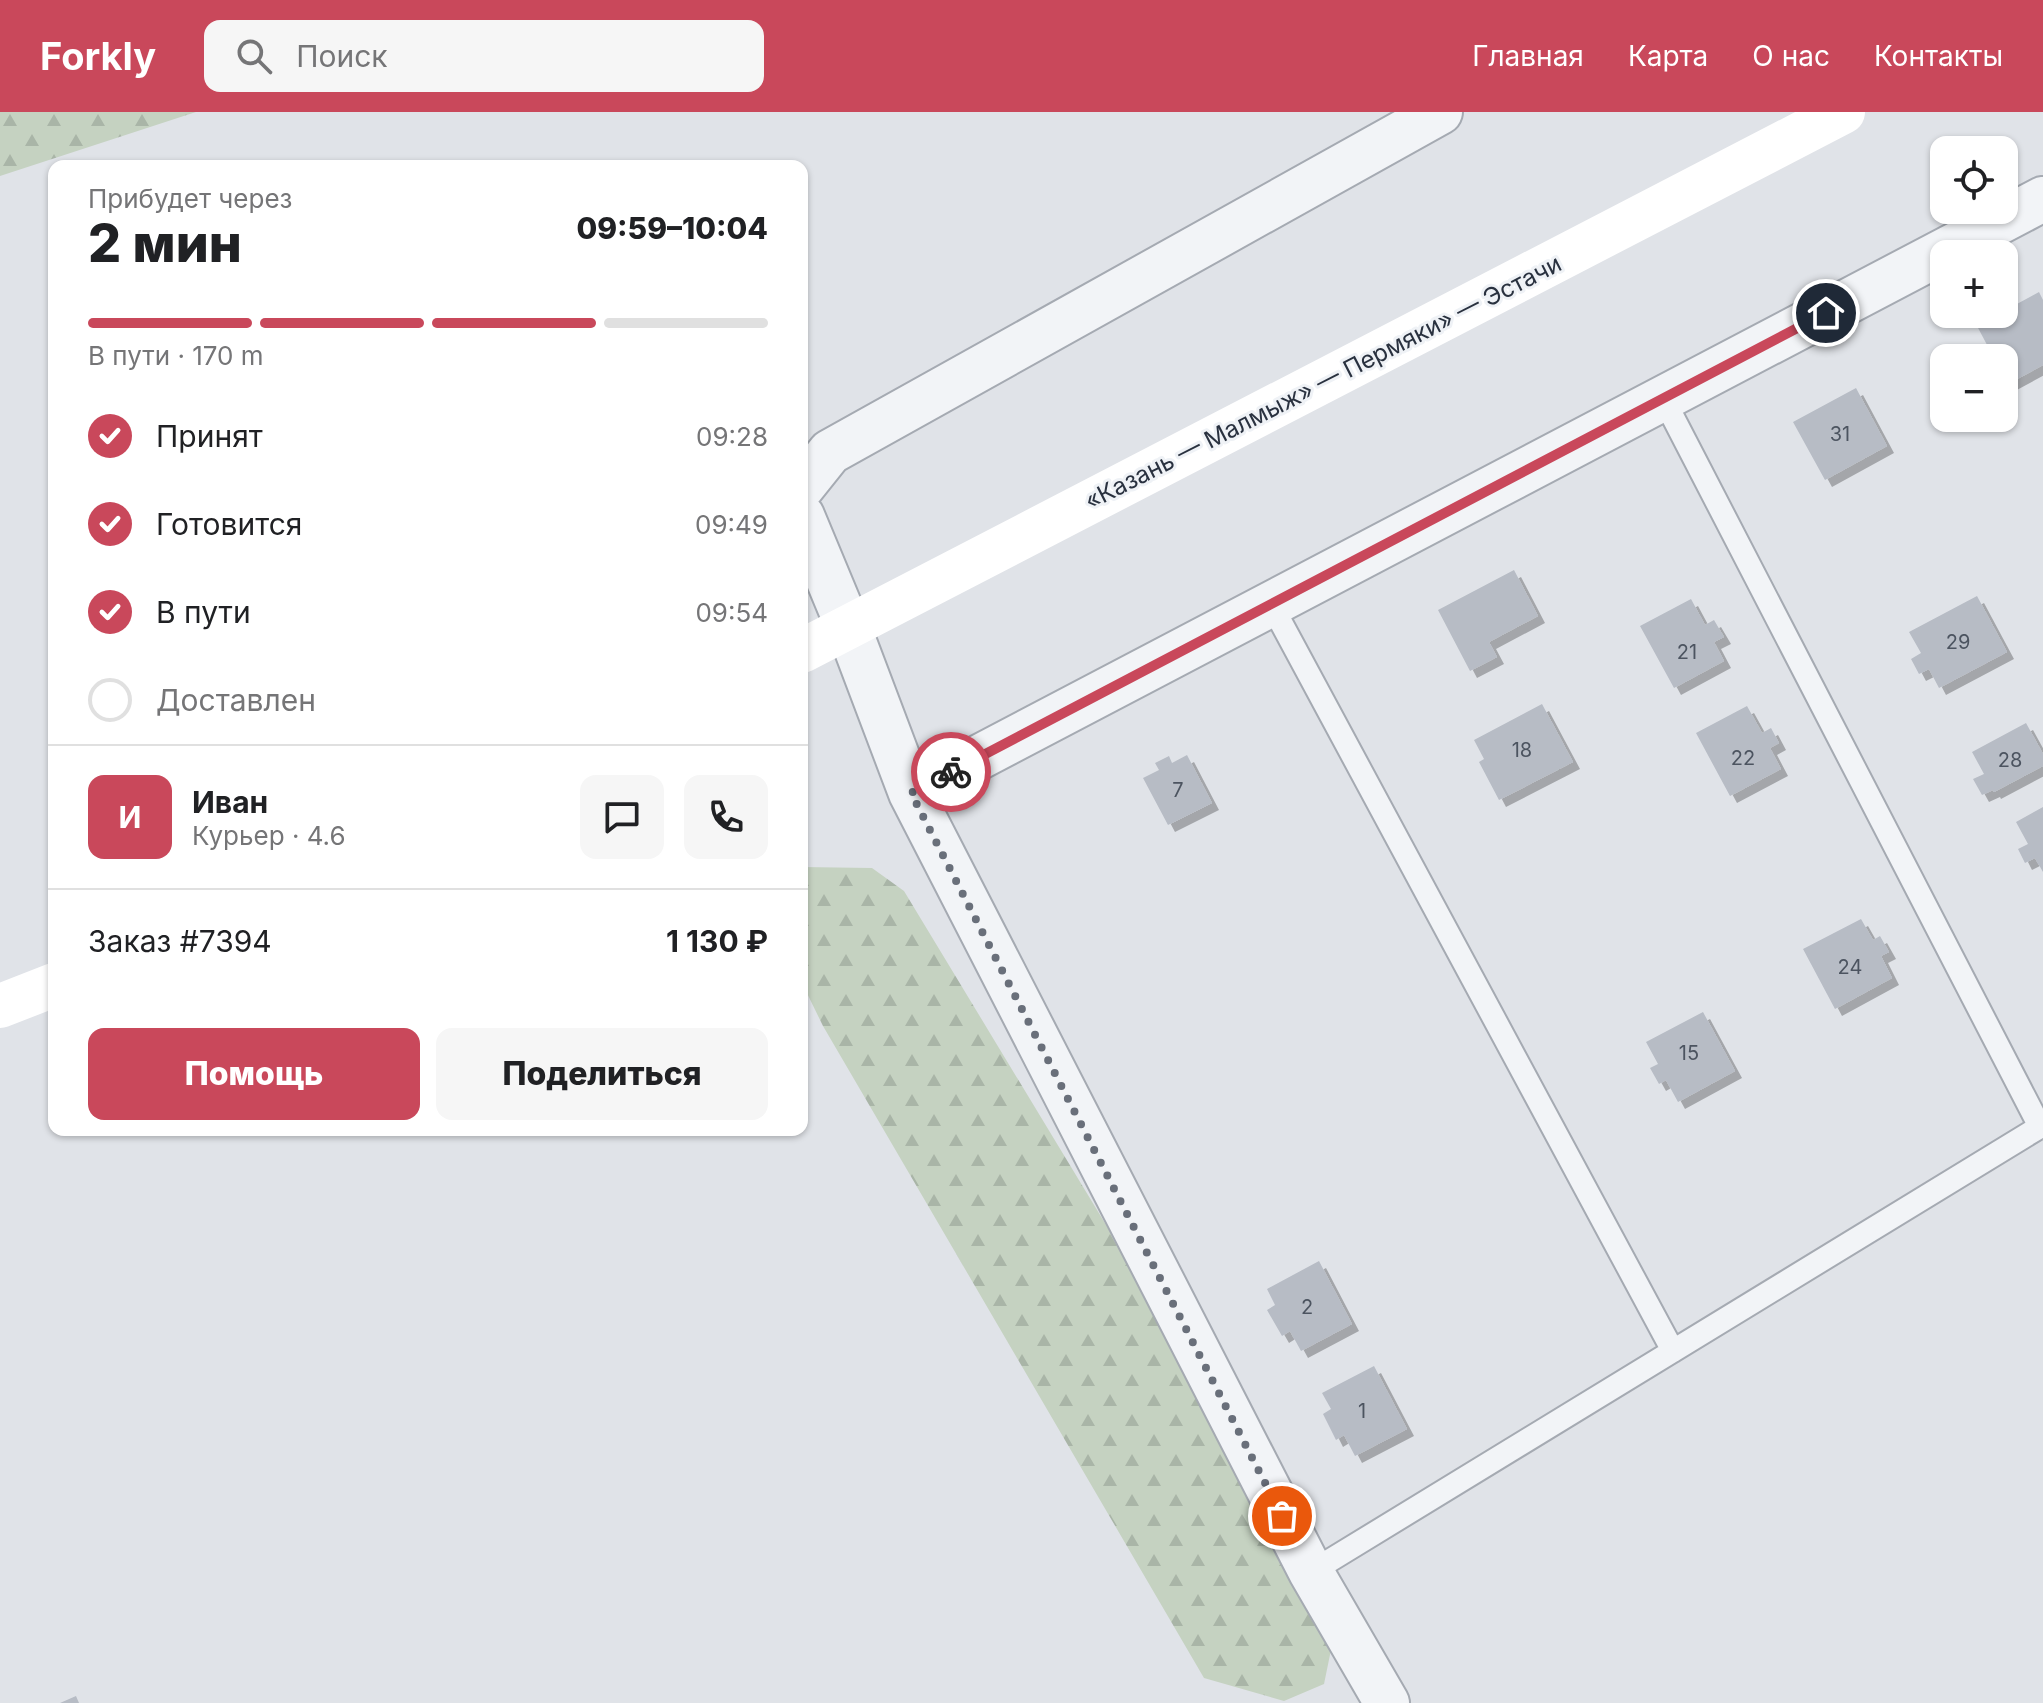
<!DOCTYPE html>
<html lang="ru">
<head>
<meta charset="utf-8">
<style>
  :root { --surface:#fff; --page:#f6f6f6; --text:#202124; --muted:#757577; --line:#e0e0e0; --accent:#c9485b }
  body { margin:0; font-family:Inter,sans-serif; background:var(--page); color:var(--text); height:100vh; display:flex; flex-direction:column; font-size:30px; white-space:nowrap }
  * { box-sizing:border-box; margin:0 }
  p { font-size:26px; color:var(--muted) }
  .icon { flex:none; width:44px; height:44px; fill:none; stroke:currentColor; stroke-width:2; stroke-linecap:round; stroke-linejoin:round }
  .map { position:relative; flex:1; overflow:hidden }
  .side { position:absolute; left:48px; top:48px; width:760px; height:976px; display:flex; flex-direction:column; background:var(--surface); border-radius:16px; box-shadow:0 2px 6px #0004 }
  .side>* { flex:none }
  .tools { position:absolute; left:1930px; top:24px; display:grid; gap:16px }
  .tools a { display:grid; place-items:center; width:88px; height:88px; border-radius:16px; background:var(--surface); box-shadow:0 2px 6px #0004; font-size:40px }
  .pin { position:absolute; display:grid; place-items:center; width:68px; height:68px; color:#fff; margin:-34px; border:4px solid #fff; border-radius:50%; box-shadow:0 2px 8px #0007 }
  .courier { position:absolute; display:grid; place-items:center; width:80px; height:80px; margin:-40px; border:6px solid #c9485b; border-radius:50%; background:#fff; color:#222; box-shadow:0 2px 10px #0007 }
  .head em { font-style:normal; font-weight:800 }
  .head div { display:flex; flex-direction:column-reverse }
  .head { display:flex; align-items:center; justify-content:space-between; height:136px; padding:0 40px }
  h1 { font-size:52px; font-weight:800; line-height:60px }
  .bar { display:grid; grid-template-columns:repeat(4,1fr); gap:12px 8px; align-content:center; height:96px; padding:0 40px }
  .bar i { height:10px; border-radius:6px; background:var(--line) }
  .bar .active { background:var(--accent) }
  .bar p { grid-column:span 4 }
  .line { display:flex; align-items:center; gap:20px; padding:0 40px; border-top:2px solid var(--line) }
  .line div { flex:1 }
  .round { display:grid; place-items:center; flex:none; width:84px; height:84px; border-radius:16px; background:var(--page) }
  ol { padding:0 40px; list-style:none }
  li { display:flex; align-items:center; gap:24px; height:88px }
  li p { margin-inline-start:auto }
  li .icon { padding:8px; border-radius:50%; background:var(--accent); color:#fff; stroke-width:4 }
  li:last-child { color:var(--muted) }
  li i { width:44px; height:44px; border:4px solid var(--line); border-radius:50% }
  .primary-button { display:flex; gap:16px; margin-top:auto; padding:16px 40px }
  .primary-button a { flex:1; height:92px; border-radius:16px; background:var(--accent); color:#fff; font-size:32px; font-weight:800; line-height:92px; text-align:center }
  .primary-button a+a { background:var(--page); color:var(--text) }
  header { display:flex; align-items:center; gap:48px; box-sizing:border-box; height:112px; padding:0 40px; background:var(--accent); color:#fff }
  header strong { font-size:38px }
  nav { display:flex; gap:44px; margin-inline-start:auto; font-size:28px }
  .search { width:560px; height:72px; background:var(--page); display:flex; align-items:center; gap:20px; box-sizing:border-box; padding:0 28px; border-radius:16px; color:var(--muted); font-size:30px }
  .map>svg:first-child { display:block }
  .forest { fill:url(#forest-firs) }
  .building { fill:#b7bcc5; filter:url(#shadow) }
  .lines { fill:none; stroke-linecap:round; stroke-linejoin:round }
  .lane-casing { stroke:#a5aab2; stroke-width:26 }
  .street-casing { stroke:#a5aab2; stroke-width:48 }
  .lane { stroke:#f2f4f7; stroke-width:22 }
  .street { stroke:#f2f4f7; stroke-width:44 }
  .secondary { stroke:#fff; stroke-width:44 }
  .done { stroke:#696f7a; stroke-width:8; stroke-dasharray:0 14.4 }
  .route { stroke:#c9485b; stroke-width:10 }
  .labels { text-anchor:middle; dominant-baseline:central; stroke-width:6; stroke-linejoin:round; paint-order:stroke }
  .number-label { font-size:20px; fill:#4c5460 }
  .street-label { font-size:24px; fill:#29313f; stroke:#eff2f6 }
</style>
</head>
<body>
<header>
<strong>Forkly</strong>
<div class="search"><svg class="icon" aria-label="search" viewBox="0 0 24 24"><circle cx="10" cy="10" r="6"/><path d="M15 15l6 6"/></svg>Поиск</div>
<nav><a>Главная</a><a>Карта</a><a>О нас</a><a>Контакты</a></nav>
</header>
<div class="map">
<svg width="2043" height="1591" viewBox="0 0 2043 1591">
  <defs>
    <pattern id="forest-firs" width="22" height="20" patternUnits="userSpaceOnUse" patternTransform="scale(2)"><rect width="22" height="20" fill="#c5d2c1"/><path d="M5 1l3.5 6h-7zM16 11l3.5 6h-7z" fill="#a9b5a7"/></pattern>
    <filter id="shadow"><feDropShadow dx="7" dy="7" stdDeviation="0" flood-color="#0004"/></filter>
  </defs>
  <rect width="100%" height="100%" fill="#e0e3e8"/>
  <path class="forest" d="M0,0H196L0,64Z
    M802,755L872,756L904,779L1307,1445L1332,1533L1324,1572L1284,1589L1204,1566L823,914L802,871Z"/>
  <path class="building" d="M2039,180L2043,188V253L2008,272L2004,265V246H1994L1977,214L1998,202H2004V199Z
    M1856,276L1887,334L1825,368L1793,310Z
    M1514,458L1538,504L1489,530L1497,545L1470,559L1438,498Z
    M1977,484L2007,540L1939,576L1929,557L1919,562L1911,547L1921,541L1909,520Z
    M1691,487L1705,513L1714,508L1724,525L1714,530L1724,549L1674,576L1640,514Z
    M1542,592L1573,650L1499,688L1479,650L1484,647L1474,628Z
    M1747,594L1762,621L1771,616L1779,631L1770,636L1781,657L1730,684L1696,621Z
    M2026,611L2043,642V654L1994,680L1993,678L1982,683L1973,667L1984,662L1972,640Z
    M1187,643L1212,691L1168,713L1143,666L1159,658L1155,651L1169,644L1172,651Z
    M2043,695V760L2035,746L2025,751L2018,737L2028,732L2016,710Z
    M1861,807L1873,828L1880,824L1889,840L1881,844L1892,866L1835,897L1803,837Z
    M1703,900L1735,959L1678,990L1666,968L1659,972L1650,956L1658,952L1646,930Z
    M1319,1149L1352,1212L1301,1239L1290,1219L1282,1224L1267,1198L1275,1193L1267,1177Z
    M1374,1254L1407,1317L1355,1344L1344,1323L1336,1328L1323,1302L1331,1297L1322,1281Z
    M76,1584L79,1591H60Z"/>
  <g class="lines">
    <defs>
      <path id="lane" d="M1663,286L2040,1015
        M1271,492L1673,1239
        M1311,1460L2043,1013"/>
      <path id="street" d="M802,375L830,340L1440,0
        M802,404L849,517L911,681L1311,1460L1387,1591
        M911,681L2043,87"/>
    </defs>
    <use href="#lane" class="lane-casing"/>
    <use href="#street" class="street-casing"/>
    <use href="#lane" class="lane"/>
    <use href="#street" class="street"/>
    <path class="secondary" d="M802,539L1843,0
      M0,894L54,873"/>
  </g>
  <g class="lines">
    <path class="done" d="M951,660L911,681L1282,1404"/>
    <path class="route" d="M951,660L1826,201"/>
  </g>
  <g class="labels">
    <g class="number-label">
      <text x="1840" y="322">31</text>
      <text x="1958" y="530">29</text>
      <text x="1687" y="540">21</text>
      <text x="1522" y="638">18</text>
      <text x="1743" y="646">22</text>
      <text x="2010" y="648">28</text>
      <text x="1178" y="678">7</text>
      <text x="1850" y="855">24</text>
      <text x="1689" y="941">15</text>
      <text x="1307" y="1195">2</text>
      <text x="1362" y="1299">1</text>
    </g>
    <g class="street-label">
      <text transform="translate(1323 270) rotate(-27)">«Казань — Малмыж» — Пермяки» — Эстачи</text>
    </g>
  </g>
</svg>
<div class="tools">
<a><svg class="icon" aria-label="locate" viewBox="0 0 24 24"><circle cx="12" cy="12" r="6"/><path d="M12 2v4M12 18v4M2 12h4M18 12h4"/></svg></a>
<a>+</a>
<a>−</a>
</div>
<div class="pin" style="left:1282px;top:1404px;background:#ea580c"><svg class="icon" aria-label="bag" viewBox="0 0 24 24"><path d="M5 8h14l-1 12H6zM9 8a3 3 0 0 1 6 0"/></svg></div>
<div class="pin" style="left:1826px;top:201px;background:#1f2937"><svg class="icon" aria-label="home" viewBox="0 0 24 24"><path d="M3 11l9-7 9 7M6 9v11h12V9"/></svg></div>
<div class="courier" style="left:951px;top:660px"><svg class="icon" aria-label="bike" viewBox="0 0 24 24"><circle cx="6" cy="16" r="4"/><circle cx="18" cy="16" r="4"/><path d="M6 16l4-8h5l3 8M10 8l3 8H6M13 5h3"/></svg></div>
<section class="side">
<div class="head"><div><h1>2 мин</h1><p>Прибудет через</p></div><em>09:59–10:04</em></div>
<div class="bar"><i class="active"></i><i class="active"></i><i class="active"></i><i></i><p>В пути · 170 m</p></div>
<ol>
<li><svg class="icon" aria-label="check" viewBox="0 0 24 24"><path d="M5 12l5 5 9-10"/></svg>Принят<p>09:28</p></li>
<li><svg class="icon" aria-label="check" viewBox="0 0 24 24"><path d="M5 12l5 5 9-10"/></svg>Готовится<p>09:49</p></li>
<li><svg class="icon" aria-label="check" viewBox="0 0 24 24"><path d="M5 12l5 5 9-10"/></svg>В пути<p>09:54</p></li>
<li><i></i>Доставлен</li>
</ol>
<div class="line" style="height:144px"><b class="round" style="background:var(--accent);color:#fff">И</b><div><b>Иван</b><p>Курьер · 4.6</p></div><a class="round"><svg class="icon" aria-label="chat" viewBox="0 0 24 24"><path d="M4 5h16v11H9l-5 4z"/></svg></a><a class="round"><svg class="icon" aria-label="phone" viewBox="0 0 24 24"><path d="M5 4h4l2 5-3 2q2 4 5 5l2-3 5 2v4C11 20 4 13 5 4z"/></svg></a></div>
<div class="line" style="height:104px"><div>Заказ #7394</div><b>1 130 ₽</b></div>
<div class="primary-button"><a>Помощь</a><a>Поделиться</a></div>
</section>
</div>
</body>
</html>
